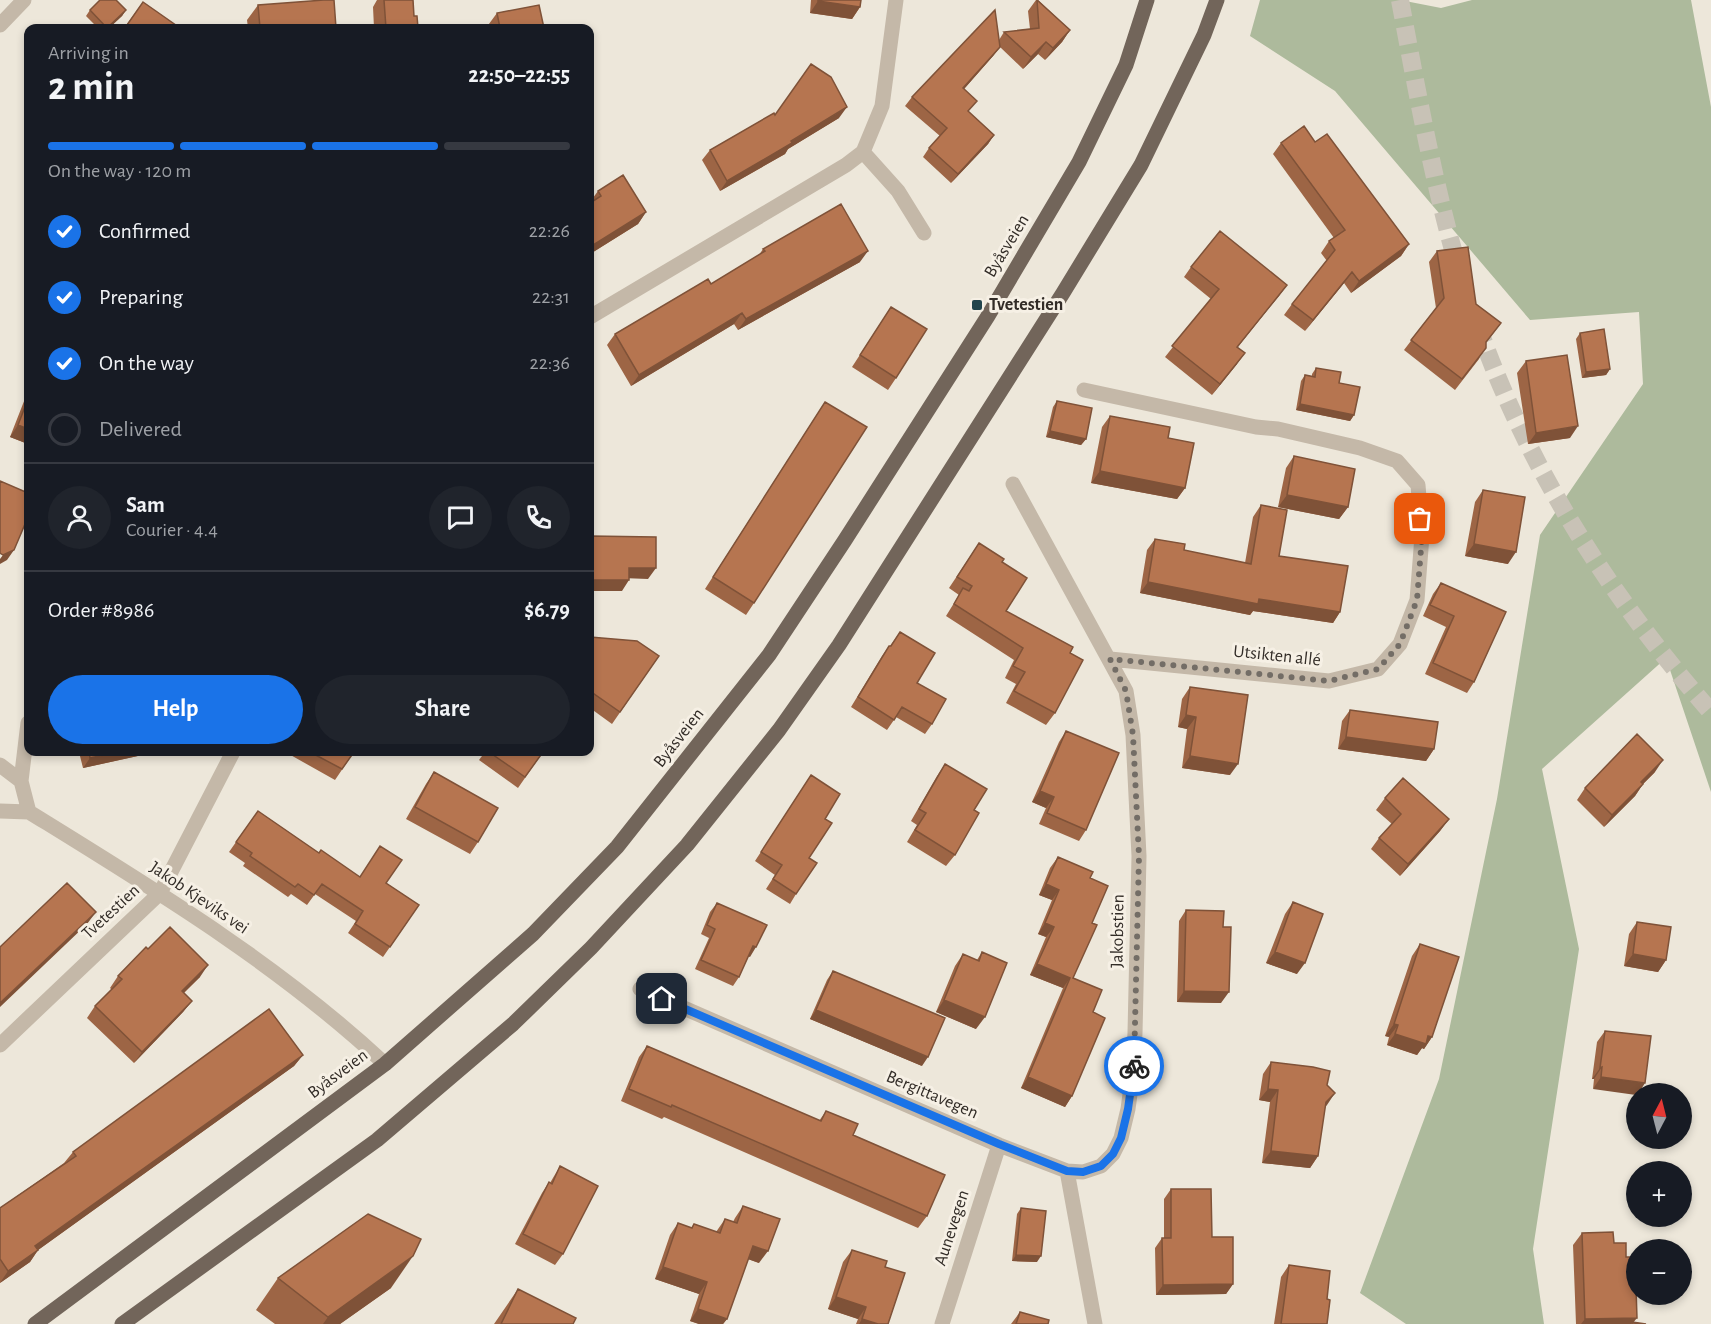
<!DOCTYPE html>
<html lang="en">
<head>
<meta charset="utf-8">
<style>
  :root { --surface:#171b24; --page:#20242c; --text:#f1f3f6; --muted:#9ea1a6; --line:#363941; --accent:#1a73e8 }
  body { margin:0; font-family:"Alegreya Sans",sans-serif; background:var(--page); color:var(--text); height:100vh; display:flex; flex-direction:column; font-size:22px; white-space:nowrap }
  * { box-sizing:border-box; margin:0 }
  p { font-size:20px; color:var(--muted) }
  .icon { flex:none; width:33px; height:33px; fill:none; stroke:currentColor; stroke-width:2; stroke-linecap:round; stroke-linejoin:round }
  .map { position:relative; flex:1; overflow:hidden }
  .drawer { position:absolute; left:24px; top:24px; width:570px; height:732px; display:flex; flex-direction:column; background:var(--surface); border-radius:12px; box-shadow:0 3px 9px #0003 }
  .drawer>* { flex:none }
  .needle { width:39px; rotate:7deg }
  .buttons { position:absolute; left:1626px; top:1083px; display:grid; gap:12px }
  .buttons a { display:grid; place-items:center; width:66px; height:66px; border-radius:50%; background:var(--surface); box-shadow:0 3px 9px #0003; font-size:30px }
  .pin { position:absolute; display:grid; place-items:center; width:51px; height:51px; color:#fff; margin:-26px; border-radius:12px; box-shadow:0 3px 9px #0006 }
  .courier { position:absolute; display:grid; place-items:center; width:60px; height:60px; margin:-30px; border:4px solid #1a73e8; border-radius:50%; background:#fff; color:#222; box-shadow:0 2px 8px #0007 }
  .head em { font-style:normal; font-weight:600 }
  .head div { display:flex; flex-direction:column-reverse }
  .head { display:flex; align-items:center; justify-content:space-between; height:102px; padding:0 24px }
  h1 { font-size:39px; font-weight:600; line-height:45px }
  .bar { display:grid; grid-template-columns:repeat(4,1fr); gap:9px 6px; align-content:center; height:72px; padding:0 24px }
  .bar i { height:8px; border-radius:4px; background:var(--line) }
  .bar .current { background:var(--accent) }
  .bar p { grid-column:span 4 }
  .line { display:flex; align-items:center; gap:15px; padding:0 24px; border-top:2px solid var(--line) }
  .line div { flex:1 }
  .round { display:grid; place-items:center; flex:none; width:63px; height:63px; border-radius:32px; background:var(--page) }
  ol { padding:0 24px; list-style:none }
  li { display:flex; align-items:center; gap:18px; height:66px }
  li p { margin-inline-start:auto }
  li .icon { padding:6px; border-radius:50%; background:var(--accent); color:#fff; stroke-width:4 }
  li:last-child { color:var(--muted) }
  li i { width:33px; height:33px; border:3px solid var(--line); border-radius:50% }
  .button { display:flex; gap:12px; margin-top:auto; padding:12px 24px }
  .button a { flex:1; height:69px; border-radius:36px; background:var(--accent); color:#fff; font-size:24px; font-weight:600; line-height:69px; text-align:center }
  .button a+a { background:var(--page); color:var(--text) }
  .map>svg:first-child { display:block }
  .green { fill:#adba9c }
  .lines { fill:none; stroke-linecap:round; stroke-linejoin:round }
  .highway-tunnel { stroke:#c8c2b6; stroke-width:18; stroke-dasharray:18 9; stroke-linecap:butt }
  .minor { stroke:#c4b8a8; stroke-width:15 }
  .major { stroke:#72655a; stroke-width:15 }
  .wall { fill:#9d6545 }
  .shaded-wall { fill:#7f5238 }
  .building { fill:#b67550; stroke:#7f5238; stroke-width:1.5 }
  .done { stroke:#736d66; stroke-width:6; stroke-dasharray:0 10.8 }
  .route { stroke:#1a73e8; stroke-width:8 }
  .poi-dot { fill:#22454d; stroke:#f6f0e5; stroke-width:2 }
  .labels { text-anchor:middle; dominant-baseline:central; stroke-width:6; stroke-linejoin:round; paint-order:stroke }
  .street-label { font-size:18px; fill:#322c27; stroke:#f6f0e5 }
  .poi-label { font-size:18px; font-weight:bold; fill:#322c27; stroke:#f6f0e5; text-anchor:start }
</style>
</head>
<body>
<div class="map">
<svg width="1711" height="1324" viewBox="0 0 1711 1324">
  <rect width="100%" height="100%" fill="#ede7da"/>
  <path class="green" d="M1260,0H1400L1441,8L1472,0H1691L1711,107V792L1666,658L1542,769L1579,949L1533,1249L1544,1324H1406L1360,1293L1439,1079L1497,799L1540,535L1643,384L1639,312L1530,320L1335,91L1250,36Z"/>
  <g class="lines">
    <path class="highway-tunnel" d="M1400,0C1417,91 1433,182 1459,271
      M1478,326C1528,469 1611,598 1711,712"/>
    <path class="minor" d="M0,25L24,0
      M863,152L882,106L896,0
      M863,152L898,191L924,233
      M590,317L846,165L863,152
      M1084,390L1256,427L1278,429L1360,448L1397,461L1418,485L1422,536L1417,600L1400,644L1378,669L1329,681L1110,659
      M0,765L21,781L29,812C152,888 278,964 385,1064
      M21,781L28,723
      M0,811L29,812
      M640,989L999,1145L1067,1171L1083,1172L1101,1166L1113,1154L1121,1138L1128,1109L1133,1072L1135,1033L1139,856L1133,735L1126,691L1013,484
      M0,1045L160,893L233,752
      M1067,1171L1095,1324
      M942,1324L999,1145"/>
    <path class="major" d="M35,1324L385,1064L533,934L617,847L769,655L845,540L988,316L1079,162L1126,65L1147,0
      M122,1324L377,1140L513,1024L591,948L687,845L779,730L839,645L1063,293L1141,165L1204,35L1217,0"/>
  </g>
  <path class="wall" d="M377,0H413L414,16L418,28H374L373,7Z
    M811,0H861L860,7L852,19L810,13Z
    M1036,0H1038L1070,30L1062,42L1045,60L1038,54L1023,69L1000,47L993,56L964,89L969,112L994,135L988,144L951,183L923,157L929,148L940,136L905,106L912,97L999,40L1004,32L1030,29L1028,11Z
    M143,2L180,28H124Z
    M258,5L336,28H248L247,20Z
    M90,10H126L122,16L109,28H98L86,16Z
    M497,13L544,28H486Z
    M775,115L839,118L788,149L785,154L720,191L702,160L710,150Z
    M1315,142L1409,244L1401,256L1351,293L1344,283L1305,331L1284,315L1292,304L1327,261L1321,253L1329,241L1334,238L1273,154L1281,143Z
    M598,191L646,212L638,224L590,254V202Z
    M763,249L860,262L738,330L734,324L631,386L607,345L615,334L711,284L759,255Z
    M1437,251L1476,304L1501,323L1486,343L1479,359L1455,390L1404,350L1436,308L1429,262Z
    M1191,267L1287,285L1238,347L1237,364L1212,395L1165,357L1211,299L1184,277Z
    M891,307L896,378L888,390L852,367Z
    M1580,333L1610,369L1606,375L1582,378L1576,339Z
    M1526,361L1570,438L1528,444L1517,373Z
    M1316,368L1339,383L1354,415L1350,421L1296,410L1301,381L1305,375L1312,377V374Z
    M28,391V444L10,437Z
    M1057,401L1086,439L1081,445L1046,437L1053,407Z
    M825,402L754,603L746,615L705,589Z
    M1110,416L1168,438L1185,488L1177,499L1091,483L1102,427Z
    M1294,456L1348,507L1339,519L1278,507L1286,468Z
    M1483,490L1508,564L1465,556L1475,502Z
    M1261,505L1279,556L1340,612L1333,623L1253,611L1250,615L1140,593L1147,550L1155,539L1184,550L1245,563L1253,517Z
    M979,543L1002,562L1006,611L1070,653L1055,713L1046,725L1006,703L1016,684L1005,678L1014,660L946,616L959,595L949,588Z
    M1441,583L1506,612L1474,682L1467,693L1425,674L1446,627L1423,616L1433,594Z
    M900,632L917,683L932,724L925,734L896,717L887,730L851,707L882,656L889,646H890Z
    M590,637L659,656L612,724L590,708Z
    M1190,687L1230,775L1182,768L1187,729L1178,727L1182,699Z
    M1350,710L1434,749L1426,761L1338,749L1342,721Z
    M1066,731L1086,830L1079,841L1039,824L1046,808L1032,802L1059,742Z
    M79,752H156L83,768Z
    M288,752H354L335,780L287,753Z
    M485,752H543L518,788L479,760Z
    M945,764L955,855L946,866L907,842L917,825L911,821L937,776Z
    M434,772L478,842L470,854L406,819L426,784Z
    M1655,772L1643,784L1635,796L1604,827L1577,800L1585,788Z
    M811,775L825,819L809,858L796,894L790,904L766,889L775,875L755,861Z
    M1385,798L1449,819L1440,831L1400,876L1371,849L1379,838L1392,824L1376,810Z
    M258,811L319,853L359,877L386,883L419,905L383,957L348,933L356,921L315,894L307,905L291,894L288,897L243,866L245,863L229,852Z
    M1058,857L1090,878L1092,923L1073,978L1093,1012L1072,1096L1065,1107L1021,1088L1063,988L1030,975L1046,937L1038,934L1052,900L1039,895L1050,868Z
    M1293,902L1297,974L1266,963L1285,914Z
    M717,903L750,957L748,956L739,977L733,986L695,969L709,938L701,934L710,912Z
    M1186,910L1221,1003L1177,1002L1179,921Z
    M1637,922L1666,960L1658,972L1624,966L1629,934Z
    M1420,944L1432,1037L1424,1049L1422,1048L1417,1055L1387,1045L1389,1037L1385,1036L1412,956Z
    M982,952L976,1029L936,1012L955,966L963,954L977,960Z
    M833,971L922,1066L810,1019L827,980Z
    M118,976L200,977L184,993L192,1001L183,1012L134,1063L87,1018L95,1006L112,990L110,988Z
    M1605,1031L1651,1036L1593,1089L1594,1079H1592L1597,1042Z
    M647,1046L819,1121L826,1111L853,1135L927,1216L918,1228L664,1117L662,1119L621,1101L639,1057Z
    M303,1055L294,1066L38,1250L30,1262L0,1283V1208L64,1163L73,1152Z
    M1271,1062L1327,1085V1105L1325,1106L1318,1156L1310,1168L1262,1163L1270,1102L1259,1100L1263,1074Z
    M560,1166L563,1254L555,1265L515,1244L542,1193L549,1182L550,1183Z
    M1171,1189L1212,1237L1233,1284L1226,1294L1156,1295L1155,1248L1162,1238H1164V1199Z
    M743,1206L759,1263L748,1259L727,1319L723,1324H699L690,1321L699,1294L655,1279L670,1235L678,1223L691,1228L694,1224L716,1232L725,1219L733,1222L735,1218Z
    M1021,1208L1037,1262L1012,1261L1017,1214Z
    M1582,1233L1614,1243L1626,1257L1633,1322L1646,1324H1576L1573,1245Z
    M852,1250L888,1324H856L858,1319L828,1309L843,1262Z
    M1289,1265L1327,1299V1324H1274L1281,1277Z
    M278,1278L391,1288L340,1324H275L256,1310Z
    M518,1289L573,1324H494Z
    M1020,1312L1048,1324H1011Z"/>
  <path class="shaded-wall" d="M818,1L860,7L852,19L810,13Z
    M126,10L122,16L109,28H107Z
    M1070,30L1062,42L1045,60L1053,48Z
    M1046,42L1038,54L1023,69L1031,57Z
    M1000,47L993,56L957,97L963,88Z
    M847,107L839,118L788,149L785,154L720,191L727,181Z
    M994,135L988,144L951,183L958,174Z
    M646,212L638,224L590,254V247Z
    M1409,244L1401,256L1351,293L1359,281Z
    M868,251L860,262L738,330L746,319Z
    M1352,272L1344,283L1305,331L1313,320Z
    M1287,285L1279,296L1229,357L1237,347Z
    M742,313L734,324L631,386L639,375Z
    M1245,353L1237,364L1212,395L1220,384Z
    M1610,369L1606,375L1582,378L1586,372Z
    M1300,404L1354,415L1350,421L1296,410Z
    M18,425L28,429V444L10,437Z
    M1578,426L1570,438L1528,444L1536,433Z
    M1050,431L1086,439L1081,445L1046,437Z
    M1100,471L1185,488L1177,499L1091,483Z
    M1287,495L1348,507L1339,519L1278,507Z
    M1474,544L1516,552L1508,564L1465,556Z
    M14,550L7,560L0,564V559L3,555Z
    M629,568H656L648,579L622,578Z
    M590,580H629L622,591H590Z
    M1148,582L1259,599L1340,612L1333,623L1253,611L1250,615L1140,593Z
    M1186,715L1196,717L1187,729L1178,727Z
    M1346,737L1434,749L1426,761L1338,749Z
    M118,752H156L83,768L90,758Z
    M1190,756L1238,764L1230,775L1182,768Z
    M1663,760L1655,772L1643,784L1635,796L1604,827L1612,815L1641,782Z
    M1040,791L1054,797L1046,808L1032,802Z
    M1449,819L1440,831L1400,876L1408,864Z
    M1046,884L1059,890L1052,900L1039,895Z
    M96,912L87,924L0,1007V1003Z
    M1045,923L1054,927L1046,937L1038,934Z
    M753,946L756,947L750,957L746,955Z
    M1275,952L1305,963L1297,974L1266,963Z
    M1633,954L1666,960L1658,972L1624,966Z
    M1037,964L1070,978L1063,988L1030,975Z
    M208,965L200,977L174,1002L182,991Z
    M1184,991L1229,992L1221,1003L1177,1002Z
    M944,1000L985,1017L976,1029L936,1012Z
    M192,1001L183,1012L134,1063L142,1052Z
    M816,1010L928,1057L922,1066L810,1019Z
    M1394,1024L1398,1025L1389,1037L1385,1036Z
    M1395,1034L1428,1036L1432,1037L1424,1049L1422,1048L1417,1055L1387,1045Z
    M303,1055L294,1066L27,1258L35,1246Z
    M1602,1067L1594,1079H1592L1600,1068Z
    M1028,1077L1072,1096L1065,1107L1021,1088Z
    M1601,1077L1645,1083L1638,1094H1636V1095L1593,1089Z
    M1268,1089L1278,1090L1270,1102L1259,1100Z
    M1335,1093L1327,1105L1317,1114L1326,1102Z
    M1271,1151L1318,1156L1310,1168L1262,1163Z
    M753,1246L768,1251L759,1263L745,1258Z
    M38,1250L30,1262L0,1283L8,1271Z
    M1016,1255L1041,1256L1037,1262L1012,1261Z
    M413,1256L391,1288L340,1324H323L328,1317Z
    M663,1267L707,1282L699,1294L655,1279Z
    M1233,1284L1226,1294L1156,1295L1163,1285Z
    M836,1297L866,1307L858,1319L828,1309Z
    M698,1309L727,1319L723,1324H699L690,1321Z
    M1637,1318L1632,1324V1322L1631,1324H1581L1585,1319Z
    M862,1319L878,1324H859Z"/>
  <path class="building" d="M100,0H116L126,10L107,28L90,10Z
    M324,0H334L336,28H260L258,5Z
    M384,0H413L414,16H417L418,28H386Z
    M818,0H861L860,7L818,1Z
    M1037,0L1070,30L1053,48L1046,42L1031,57L1004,32L1039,28Z
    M143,2L180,28H132L127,25Z
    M539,5L544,28H500L497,13Z
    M995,10L1000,47L963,88L977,101L968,111L994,135L958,174L929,148L947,128L912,97Z
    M584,26V28H573Z
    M590,53L593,70H590Z
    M811,64L831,77L847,107L791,141L792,143L727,181L710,150L774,113L775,115Z
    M1304,126L1315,142L1327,134L1409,244L1359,281L1352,272L1313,320L1292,304L1335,250L1329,241L1345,230L1281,143Z
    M623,175L646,212L590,247V203L601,196L598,191Z
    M841,204L868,251L746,319L742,313L639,375L615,334L708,279L711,284L765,251L763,249Z
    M1220,231L1287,285L1237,347L1245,353L1220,384L1172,346L1219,289L1191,267Z
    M1468,247L1476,304L1501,323L1486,342V348L1462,379L1411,340L1444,298L1437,251Z
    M891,307L927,329L896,378L860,355Z
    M1604,329L1610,369L1586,372L1580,333Z
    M1567,355L1578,426L1536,433L1526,361Z
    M1316,368L1341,372L1339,383L1360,387L1354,415L1300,404L1305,375L1315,377Z
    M28,399V429L18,425Z
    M1057,401L1092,408L1086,439L1050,431Z
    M825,402L867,427L754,603L713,577Z
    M1110,416L1170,427L1168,438L1194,443L1185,488L1100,471Z
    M1294,456L1355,469L1348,507L1287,495Z
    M0,481L28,493V517L14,550L3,555L0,553Z
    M1483,490L1525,497L1516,552L1474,544Z
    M1261,505L1287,510L1279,556L1348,566L1340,612L1259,599L1258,604L1148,582L1155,539L1185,544L1184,550L1251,564Z
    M590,536L656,537V568H629V580H590Z
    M979,543L1004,559L1002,562L1027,578L1006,611L1073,647L1070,653L1083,660L1055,713L1014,691L1025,672L1013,666L1023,648L954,604L963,588L969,591L972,586L957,577Z
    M1441,583L1506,612L1474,682L1433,663L1454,616L1430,605Z
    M900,632L935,653L917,683L946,699L932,724L902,707L894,720L858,697L889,646H891Z
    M590,637L637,641L659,656L620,712L590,691Z
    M1190,687L1248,695L1238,764L1190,756L1196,717L1186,715Z
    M1350,710L1438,722L1434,749L1346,737Z
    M1066,731L1119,753L1086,830L1047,813L1054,797L1040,791Z
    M1637,734L1663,760L1641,782L1643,784L1612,815L1585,788Z
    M89,752H118L90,758Z
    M310,752H354L342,769Z
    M489,752H543L525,777Z
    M945,764L987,789L974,810L979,813L955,855L915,830L926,813L919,809Z
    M434,772L498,808L478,842L415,807Z
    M811,775L840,794L825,819L832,823L809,858L817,863L796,894L773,879L782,865L761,852Z
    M1403,778L1449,819L1408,864L1379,838L1401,814L1385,798Z
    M258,811L319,853L321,850L360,877L380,846L402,860L386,883L419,905L390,947L355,924L363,911L322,884L314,895L298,884L295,887L250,856L252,853L236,842Z
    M1058,857L1093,872L1090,878L1108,886L1092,923L1097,925L1073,978L1102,990L1093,1012L1105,1018L1072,1096L1028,1077L1070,978L1037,964L1054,927L1045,923L1059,890L1046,884Z
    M67,883L96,912L0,1003V947Z
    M1293,902L1323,914L1305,963L1275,952Z
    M717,903L767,925L756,947L753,946L739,977L701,960L715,929L707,925Z
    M1186,910L1224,911L1223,927H1231L1229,992L1184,991Z
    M1637,922L1671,927L1666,960L1633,954Z
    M170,927L208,965L182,991L192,1001L142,1052L95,1006L122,979L118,976L146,947L148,949Z
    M1420,944L1459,957L1432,1037L1428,1036L1426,1044L1395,1034L1398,1025L1394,1024Z
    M982,952L1007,963L985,1017L944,1000L963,954L979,961Z
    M833,971L945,1018L928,1057L816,1010Z
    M269,1009L303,1055L35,1246L38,1250L8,1271L0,1259V1208L76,1156L73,1152Z
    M1605,1031L1651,1036L1645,1083L1601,1077L1602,1067L1600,1068Z
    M647,1046L821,1121L826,1111L858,1124L853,1135L945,1175L927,1216L672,1105L671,1107L629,1089Z
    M1271,1062L1313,1067L1330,1071L1327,1085L1335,1093L1326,1102L1318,1156L1271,1151L1278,1090L1268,1089Z
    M560,1166L598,1186L563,1254L523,1234L549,1182L552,1184Z
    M1171,1189H1211L1212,1237H1233V1284L1163,1285L1162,1238H1171Z
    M743,1206L780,1219L768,1251L753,1246L727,1319L698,1309L707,1282L663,1267L678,1223L692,1228L694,1224L720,1233L725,1219L737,1223Z
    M1021,1208L1046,1211L1041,1256L1016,1255Z
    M368,1214L421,1239L413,1256L328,1317L278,1278Z
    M1613,1232L1614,1243H1626V1257H1635L1637,1318L1585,1319L1582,1233Z
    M852,1250L887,1261L885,1267L905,1273L888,1324H878L862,1319L866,1307L836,1297Z
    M1289,1265L1330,1271L1327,1299L1330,1300L1327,1324H1281Z
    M518,1289L576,1318L573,1324H501Z
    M1020,1312L1049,1320L1048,1324H1016Z
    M1632,1322L1646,1324H1632Z"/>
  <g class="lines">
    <path class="done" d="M1134,1066L1139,856L1133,735L1126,691L1110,659L1329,681L1378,669L1400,644L1417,600L1422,536L1420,519"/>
    <path class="route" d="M662,999L999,1144L1067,1171L1083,1172L1101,1166L1113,1154L1121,1138L1128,1109L1134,1066"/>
  </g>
  <rect class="poi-dot" x="971" y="299" width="12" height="12" rx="3"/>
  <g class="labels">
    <g class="street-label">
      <text transform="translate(1007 246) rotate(-59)">Byåsveien</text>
      <text transform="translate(1277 656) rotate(6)">Utsikten allé</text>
      <text transform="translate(679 738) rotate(-52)">Byåsveien</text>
      <text transform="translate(199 898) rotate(34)">Jakob Kjeviks vei</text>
      <text transform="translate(111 912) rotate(-43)">Tvetestien</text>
      <text transform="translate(1118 931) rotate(-89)">Jakobstien</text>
      <text transform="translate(338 1074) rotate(-37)">Byåsveien</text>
      <text transform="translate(932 1095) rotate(23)">Bergittavegen</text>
      <text transform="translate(952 1228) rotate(-72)">Aunevegen</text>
    </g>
    <g class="poi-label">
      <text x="989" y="305">Tvetestien</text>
    </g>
  </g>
</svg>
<div class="buttons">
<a><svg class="needle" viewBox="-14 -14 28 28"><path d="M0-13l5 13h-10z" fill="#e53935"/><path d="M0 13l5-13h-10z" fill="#9ea1a6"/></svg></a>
<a>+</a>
<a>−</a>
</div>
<div class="pin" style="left:1420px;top:519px;background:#ea580c"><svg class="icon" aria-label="bag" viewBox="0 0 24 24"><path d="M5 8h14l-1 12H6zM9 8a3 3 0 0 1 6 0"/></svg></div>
<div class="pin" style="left:662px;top:999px;background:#1f2937"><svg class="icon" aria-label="home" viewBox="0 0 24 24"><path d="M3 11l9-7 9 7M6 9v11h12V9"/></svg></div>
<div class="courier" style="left:1134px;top:1066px"><svg class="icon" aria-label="bike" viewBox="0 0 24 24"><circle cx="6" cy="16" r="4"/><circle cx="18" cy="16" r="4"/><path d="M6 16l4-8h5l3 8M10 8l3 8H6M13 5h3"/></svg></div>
<section class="drawer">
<div class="head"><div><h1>2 min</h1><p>Arriving in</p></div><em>22:50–22:55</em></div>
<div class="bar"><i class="current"></i><i class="current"></i><i class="current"></i><i></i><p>On the way · 120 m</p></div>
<ol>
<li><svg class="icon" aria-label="check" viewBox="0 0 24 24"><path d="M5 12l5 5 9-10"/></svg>Confirmed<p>22:26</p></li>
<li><svg class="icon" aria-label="check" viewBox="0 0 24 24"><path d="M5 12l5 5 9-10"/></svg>Preparing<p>22:31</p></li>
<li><svg class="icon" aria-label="check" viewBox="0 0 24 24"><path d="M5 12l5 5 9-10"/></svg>On the way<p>22:36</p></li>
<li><i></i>Delivered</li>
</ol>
<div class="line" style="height:108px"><a class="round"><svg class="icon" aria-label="person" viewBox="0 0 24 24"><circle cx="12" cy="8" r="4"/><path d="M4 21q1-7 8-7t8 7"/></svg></a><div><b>Sam</b><p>Courier · 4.4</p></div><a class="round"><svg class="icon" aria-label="chat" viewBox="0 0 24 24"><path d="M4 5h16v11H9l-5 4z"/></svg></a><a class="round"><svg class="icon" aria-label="phone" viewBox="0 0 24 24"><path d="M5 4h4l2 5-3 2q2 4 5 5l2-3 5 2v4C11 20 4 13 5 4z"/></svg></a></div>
<div class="line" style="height:78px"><div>Order #8986</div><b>$6.79</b></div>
<div class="button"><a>Help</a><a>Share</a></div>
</section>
</div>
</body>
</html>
